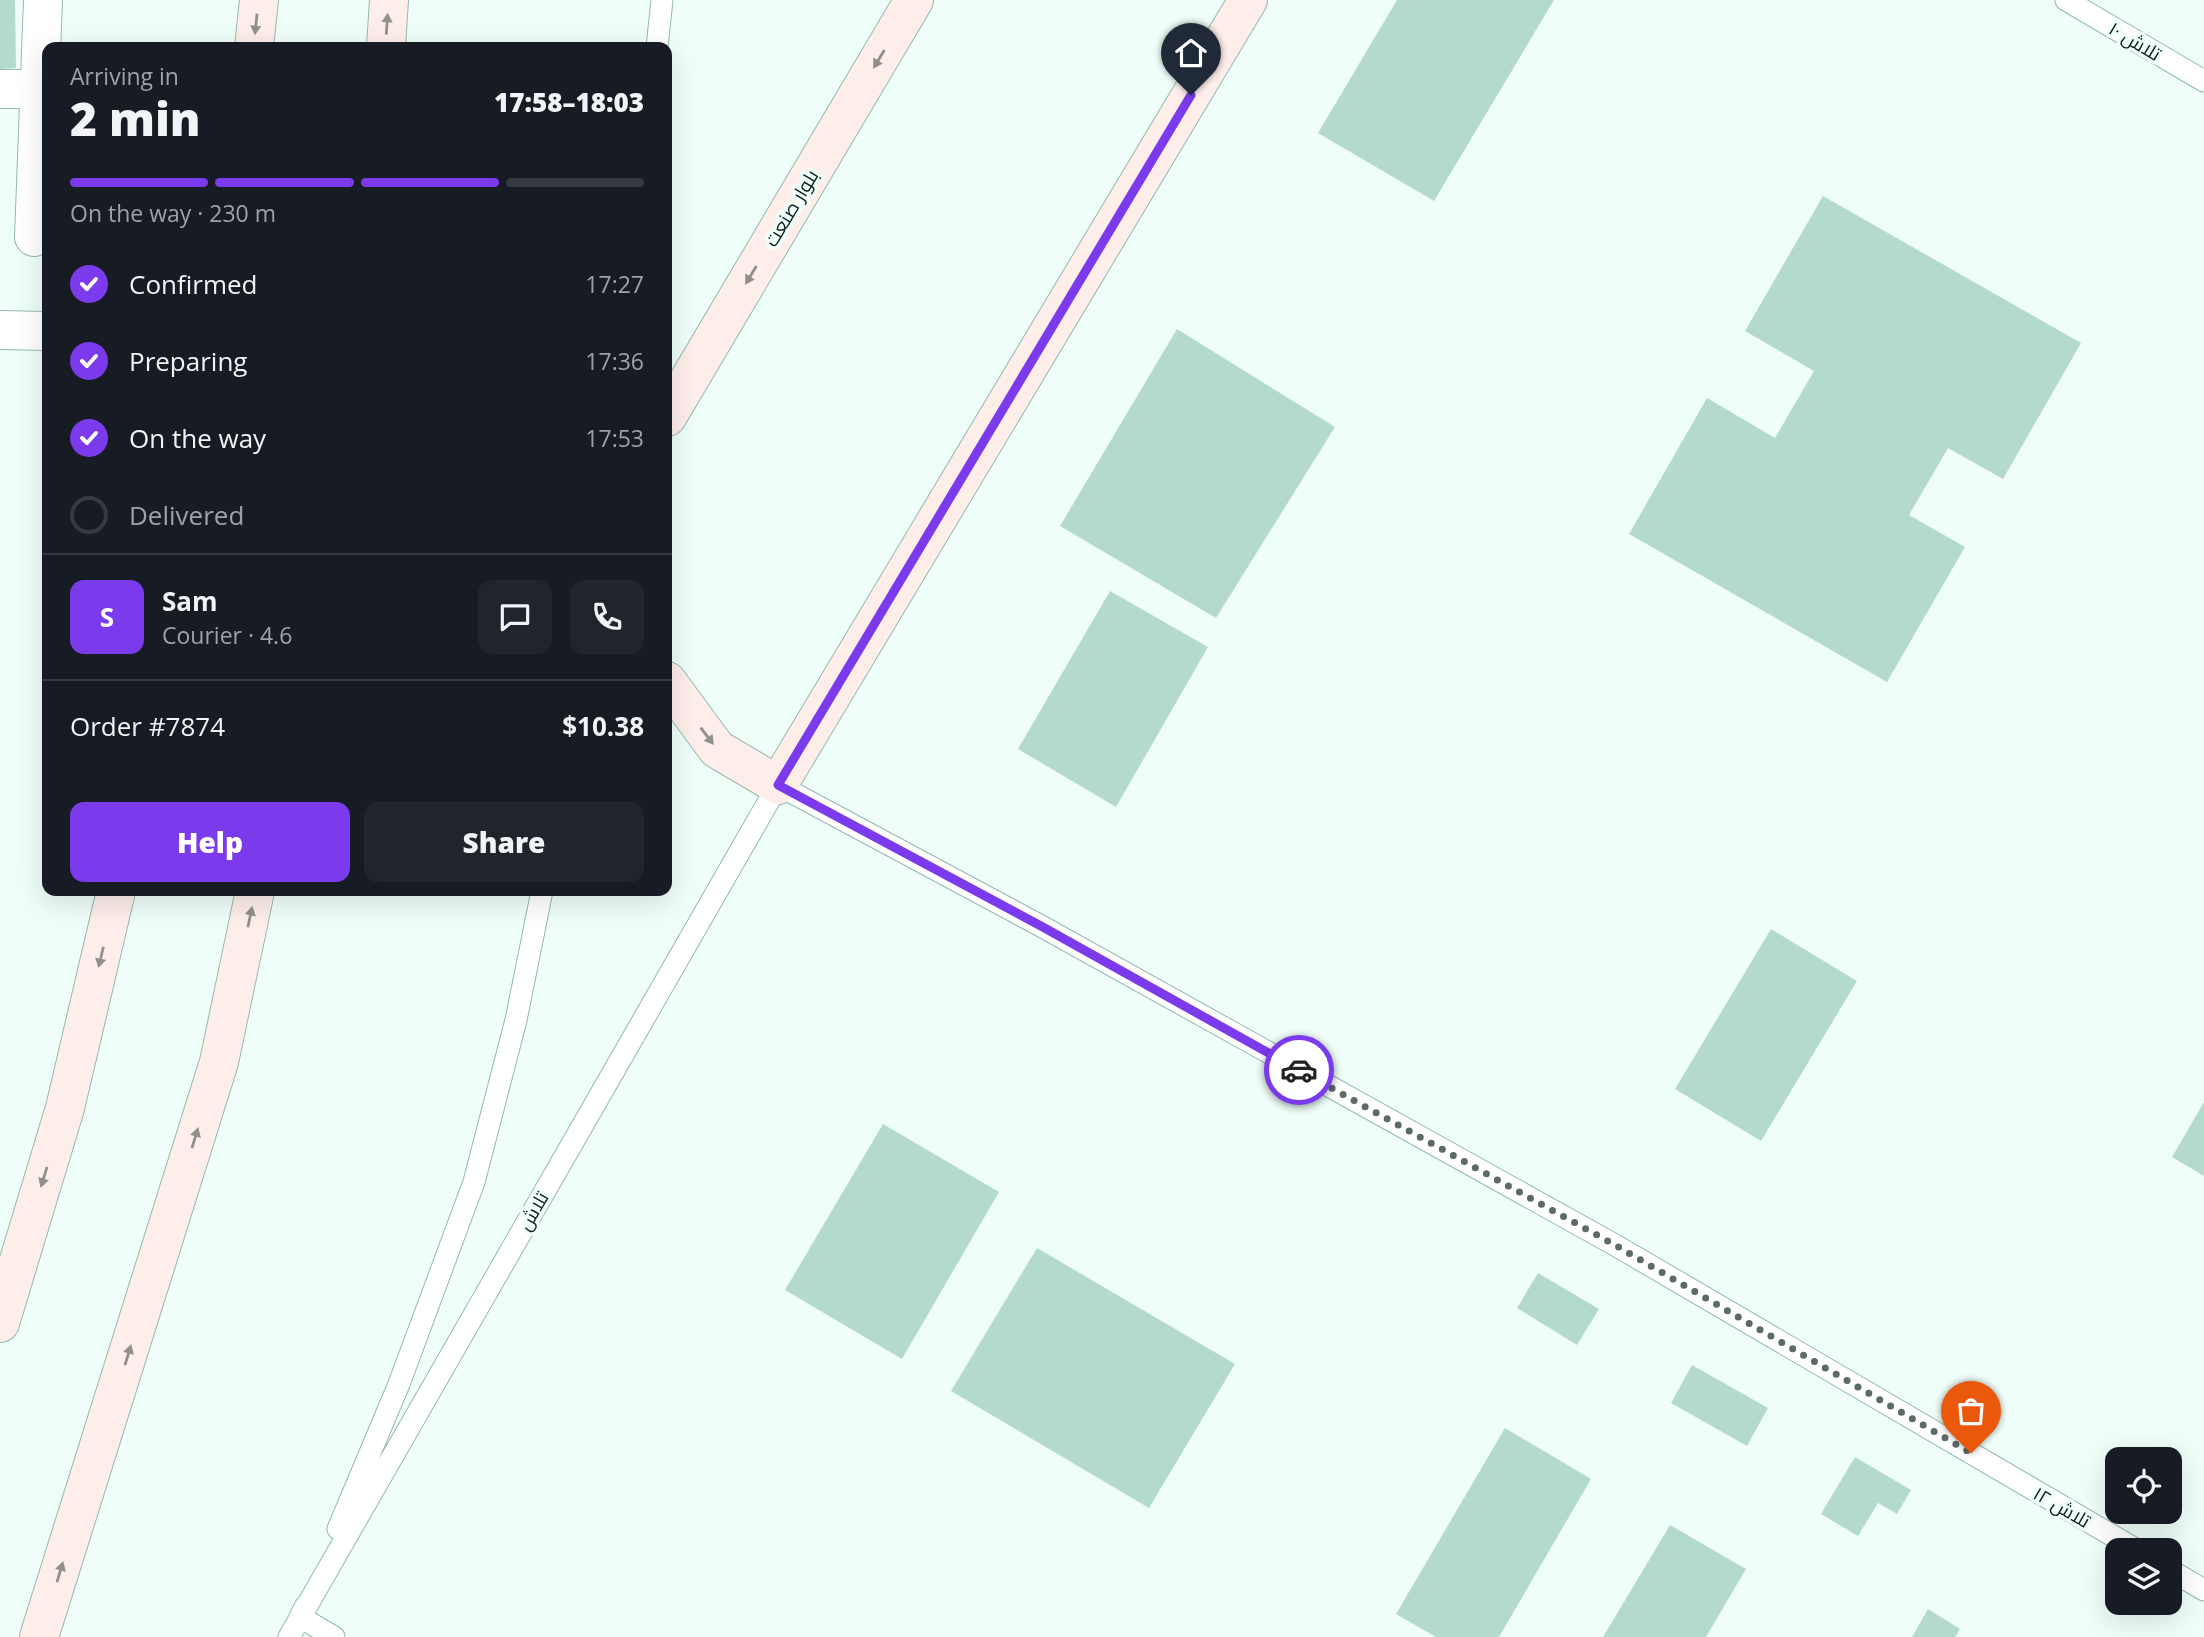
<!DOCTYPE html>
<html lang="en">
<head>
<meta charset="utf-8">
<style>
  :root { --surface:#171b24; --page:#20242c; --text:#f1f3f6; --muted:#9ea1a6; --line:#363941; --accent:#7c3aed }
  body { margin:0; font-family:"Open Sans",Cairo,sans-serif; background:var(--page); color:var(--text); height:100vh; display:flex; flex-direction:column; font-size:26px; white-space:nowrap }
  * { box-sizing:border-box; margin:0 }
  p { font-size:23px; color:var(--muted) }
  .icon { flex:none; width:38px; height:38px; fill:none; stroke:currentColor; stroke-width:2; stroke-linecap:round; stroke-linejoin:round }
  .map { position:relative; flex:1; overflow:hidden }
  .drawer { position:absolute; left:42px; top:42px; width:630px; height:854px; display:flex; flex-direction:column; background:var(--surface); border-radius:14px; box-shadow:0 7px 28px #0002 }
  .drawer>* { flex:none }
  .controls { position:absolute; left:2105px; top:1447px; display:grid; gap:14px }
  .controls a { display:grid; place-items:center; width:77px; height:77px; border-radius:14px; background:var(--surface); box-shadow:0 7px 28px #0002; font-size:35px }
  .pin { position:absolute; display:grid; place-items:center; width:60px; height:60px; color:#fff; margin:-72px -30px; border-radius:50% 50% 50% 0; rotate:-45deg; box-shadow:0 0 7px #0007 }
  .pin .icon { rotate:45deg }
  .courier { position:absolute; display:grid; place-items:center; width:70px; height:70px; margin:-35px; border:5px solid #7c3aed; border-radius:50%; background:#fff; color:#222; box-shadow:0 2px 9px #0007 }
  .overview em { font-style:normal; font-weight:800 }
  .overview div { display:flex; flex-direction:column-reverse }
  .overview { display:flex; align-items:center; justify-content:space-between; height:119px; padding:0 28px }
  h1 { font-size:46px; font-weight:800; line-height:52px }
  .bar { display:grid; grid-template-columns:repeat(4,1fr); gap:10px 7px; align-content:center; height:84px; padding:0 28px }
  .bar i { height:9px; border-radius:5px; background:var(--line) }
  .bar .on { background:var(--accent) }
  .bar p { grid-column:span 4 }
  .line { display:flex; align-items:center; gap:18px; padding:0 28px; border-top:2px solid var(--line) }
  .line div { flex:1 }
  .round { display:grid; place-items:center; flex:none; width:74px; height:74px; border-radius:14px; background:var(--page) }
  ol { padding:0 28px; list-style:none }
  li { display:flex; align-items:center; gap:21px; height:77px }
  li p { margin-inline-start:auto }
  li .icon { padding:7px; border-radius:50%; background:var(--accent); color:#fff; stroke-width:4 }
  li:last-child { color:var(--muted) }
  li i { width:38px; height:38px; border:4px solid var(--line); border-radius:50% }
  .cta { display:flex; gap:14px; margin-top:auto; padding:14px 28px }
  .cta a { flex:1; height:80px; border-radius:14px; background:var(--accent); color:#fff; font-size:28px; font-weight:800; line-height:80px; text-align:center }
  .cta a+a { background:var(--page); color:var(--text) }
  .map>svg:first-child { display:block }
  .building { fill:#b4dace }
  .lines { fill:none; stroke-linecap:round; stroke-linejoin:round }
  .lane-casing { stroke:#94b9ad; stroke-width:23 }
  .street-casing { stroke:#94b9ad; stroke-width:40 }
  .secondary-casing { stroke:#94b9ad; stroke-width:40 }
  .lane { stroke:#fff; stroke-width:21 }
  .street { stroke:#fff; stroke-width:38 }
  .secondary { stroke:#fdeeea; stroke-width:38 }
  .oneway { fill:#91908c }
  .done { stroke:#5d6b67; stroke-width:7; stroke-dasharray:0 12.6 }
  .route { stroke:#7c3aed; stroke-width:9 }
  .labels { text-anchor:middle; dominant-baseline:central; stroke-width:7; stroke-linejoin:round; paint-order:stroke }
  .street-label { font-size:19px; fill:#0e1c18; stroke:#effef9 }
</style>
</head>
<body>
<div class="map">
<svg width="2204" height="1637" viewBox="0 0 2204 1637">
  <rect width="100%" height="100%" fill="#effef9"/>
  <path class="building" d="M0,0H15L16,68L0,69Z
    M1397,0H1554L1434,201L1318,133Z
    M1823,196L2081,343L2003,479L1948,448L1909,515L1965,547L1887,682L1629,534L1707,398L1775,438L1814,371L1745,331Z
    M1177,329L1335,427L1216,618L1060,526Z
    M1110,591L1208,647L1116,807L1018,749Z
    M1771,929L1857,981L1761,1141L1675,1089Z
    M2204,1102V1176L2172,1157Z
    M883,1124L999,1192L902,1359L785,1290Z
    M1037,1248L1235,1364L1149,1508L951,1391Z
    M1538,1273L1599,1309L1577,1345L1517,1308Z
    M1692,1365L1768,1408L1747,1446L1671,1403Z
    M1505,1428L1591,1479L1499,1637H1436L1396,1614Z
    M1855,1457L1911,1490L1897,1514L1878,1503L1858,1536L1821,1514Z
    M1670,1525L1746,1569L1706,1637H1603Z
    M1928,1609L1960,1629L1955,1637H1912Z"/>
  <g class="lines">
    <defs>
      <path id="lane" d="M2066,0L2204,81
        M657,47L662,0
        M338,1529L399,1384L474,1182L516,1020L542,891
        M2170,1570L2204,1590
        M305,1607L300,1617L334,1637
        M289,1637L778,785L1041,926L1615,1245L2137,1550"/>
      <path id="street" d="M0,89H40
        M34,237L43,0
        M0,330L47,331"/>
      <path id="secondary" d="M254,47L259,0
        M386,47L389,0
        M667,417L914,0
        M667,681L717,749L778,785L1248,0
        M0,1323L65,1108L116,891
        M39,1637L219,1062L255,891"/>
    </defs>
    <use href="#lane" class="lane-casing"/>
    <use href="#street" class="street-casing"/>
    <use href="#secondary" class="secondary-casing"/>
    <use href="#lane" class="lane"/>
    <use href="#street" class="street"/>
    <use href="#secondary" class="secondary"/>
  </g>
  <defs><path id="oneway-solid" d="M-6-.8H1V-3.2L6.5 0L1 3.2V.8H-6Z" transform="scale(1.75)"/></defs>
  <g class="oneway">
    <use href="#oneway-solid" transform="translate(256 24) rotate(96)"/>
    <use href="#oneway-solid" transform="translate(387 24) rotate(-86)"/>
    <use href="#oneway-solid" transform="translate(879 59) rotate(121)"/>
    <use href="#oneway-solid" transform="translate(751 275) rotate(121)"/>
    <use href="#oneway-solid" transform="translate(707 736) rotate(53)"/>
    <use href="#oneway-solid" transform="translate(250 917) rotate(-78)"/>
    <use href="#oneway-solid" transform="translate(101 957) rotate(103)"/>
    <use href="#oneway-solid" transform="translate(195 1138) rotate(-73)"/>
    <use href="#oneway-solid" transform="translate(44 1177) rotate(107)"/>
    <use href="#oneway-solid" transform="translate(128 1355) rotate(-73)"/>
    <use href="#oneway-solid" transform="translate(60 1572) rotate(-73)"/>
  </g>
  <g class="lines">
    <path class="done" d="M1299,1070L1615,1245L1971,1453"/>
    <path class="route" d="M1191,95L778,785L1041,926L1299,1070"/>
  </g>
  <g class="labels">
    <g class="street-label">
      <text transform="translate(2135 41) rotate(31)">تلاش ۱۰</text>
      <text transform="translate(791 208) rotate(-59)">بلوار صنعت</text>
      <text transform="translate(533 1211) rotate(-60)">تلاش</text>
      <text transform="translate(2062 1507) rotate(30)">تلاش ۱۲</text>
    </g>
  </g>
</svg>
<div class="controls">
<a><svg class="icon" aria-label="locate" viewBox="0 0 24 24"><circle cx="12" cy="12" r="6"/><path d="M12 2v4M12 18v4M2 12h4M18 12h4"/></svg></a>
<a><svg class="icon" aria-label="layers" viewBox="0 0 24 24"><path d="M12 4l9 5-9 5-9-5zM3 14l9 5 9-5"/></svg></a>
</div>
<div class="pin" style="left:1971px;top:1453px;background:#ea580c"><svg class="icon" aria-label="bag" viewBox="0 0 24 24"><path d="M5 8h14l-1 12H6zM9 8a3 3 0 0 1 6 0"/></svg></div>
<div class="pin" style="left:1191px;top:95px;background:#1f2937"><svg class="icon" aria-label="home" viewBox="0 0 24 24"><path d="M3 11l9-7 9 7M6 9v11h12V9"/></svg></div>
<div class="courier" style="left:1299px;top:1070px"><svg class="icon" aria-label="car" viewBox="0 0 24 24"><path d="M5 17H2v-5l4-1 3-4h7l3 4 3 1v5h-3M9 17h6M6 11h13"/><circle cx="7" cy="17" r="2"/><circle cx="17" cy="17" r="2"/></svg></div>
<section class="drawer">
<div class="overview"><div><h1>2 min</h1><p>Arriving in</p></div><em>17:58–18:03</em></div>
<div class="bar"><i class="on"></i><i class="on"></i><i class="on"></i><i></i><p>On the way · 230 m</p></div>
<ol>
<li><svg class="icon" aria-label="check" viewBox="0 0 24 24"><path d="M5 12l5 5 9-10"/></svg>Confirmed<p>17:27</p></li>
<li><svg class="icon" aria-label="check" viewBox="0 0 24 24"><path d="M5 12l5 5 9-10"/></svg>Preparing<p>17:36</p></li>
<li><svg class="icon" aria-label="check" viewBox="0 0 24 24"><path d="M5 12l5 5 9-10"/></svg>On the way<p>17:53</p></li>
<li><i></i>Delivered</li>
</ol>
<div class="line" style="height:126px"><b class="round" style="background:var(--accent);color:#fff">S</b><div><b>Sam</b><p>Courier · 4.6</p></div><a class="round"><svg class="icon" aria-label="chat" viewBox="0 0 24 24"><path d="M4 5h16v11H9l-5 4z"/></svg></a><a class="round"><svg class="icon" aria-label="phone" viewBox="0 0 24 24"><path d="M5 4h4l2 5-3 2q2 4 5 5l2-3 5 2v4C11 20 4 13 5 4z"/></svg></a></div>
<div class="line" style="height:91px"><div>Order #7874</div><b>$10.38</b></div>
<div class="cta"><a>Help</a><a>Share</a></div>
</section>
</div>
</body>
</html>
